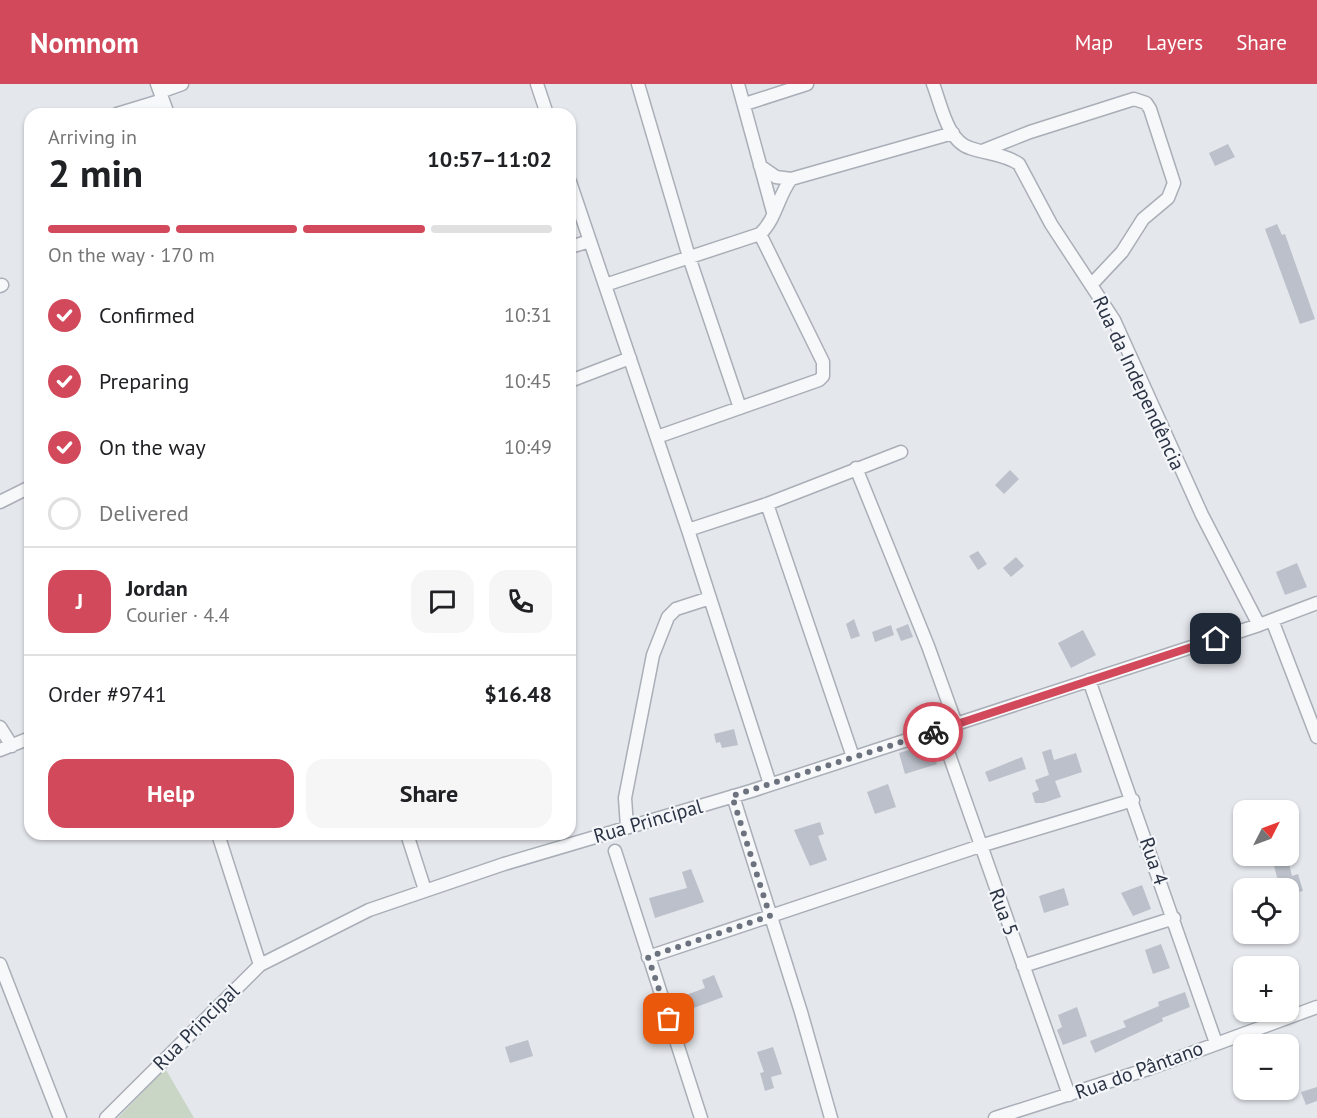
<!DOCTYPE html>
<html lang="en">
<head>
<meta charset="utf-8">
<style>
  :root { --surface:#fff; --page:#f6f6f6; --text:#202124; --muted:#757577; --line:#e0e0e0; --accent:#d1495b }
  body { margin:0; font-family:"PT Sans",sans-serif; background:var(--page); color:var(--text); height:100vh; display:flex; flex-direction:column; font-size:22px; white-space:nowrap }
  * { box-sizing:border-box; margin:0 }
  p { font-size:20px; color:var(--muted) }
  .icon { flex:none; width:33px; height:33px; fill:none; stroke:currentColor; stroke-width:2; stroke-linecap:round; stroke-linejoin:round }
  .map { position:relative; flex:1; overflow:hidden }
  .side { position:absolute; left:24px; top:24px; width:552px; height:732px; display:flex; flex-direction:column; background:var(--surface); border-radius:18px; box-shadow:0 2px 4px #0004 }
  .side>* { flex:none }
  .needle { width:39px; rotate:48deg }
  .tools { position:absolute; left:1233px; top:716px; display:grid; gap:12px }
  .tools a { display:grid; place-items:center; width:66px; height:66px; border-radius:12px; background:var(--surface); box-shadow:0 2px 4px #0004; font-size:30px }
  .pin { position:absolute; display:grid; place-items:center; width:51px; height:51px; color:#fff; margin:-26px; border-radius:12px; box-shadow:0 3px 9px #0006 }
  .courier { position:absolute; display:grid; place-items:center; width:60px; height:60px; margin:-30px; border:4px solid #d1495b; border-radius:50%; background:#fff; color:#222; box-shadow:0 2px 8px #0007 }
  .overview em { font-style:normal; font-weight:700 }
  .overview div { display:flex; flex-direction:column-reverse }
  .overview { display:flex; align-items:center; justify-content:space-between; height:102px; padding:0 24px }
  h1 { font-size:39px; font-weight:700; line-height:45px }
  .bar { display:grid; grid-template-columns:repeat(4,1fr); gap:9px 6px; align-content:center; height:72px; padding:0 24px }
  .bar i { height:8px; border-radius:4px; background:var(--line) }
  .bar .current { background:var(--accent) }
  .bar p { grid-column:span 4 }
  .line { display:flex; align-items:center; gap:15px; padding:0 24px; border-top:2px solid var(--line) }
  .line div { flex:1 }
  .round { display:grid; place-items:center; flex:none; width:63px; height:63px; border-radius:18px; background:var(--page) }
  ol { padding:0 24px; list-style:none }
  li { display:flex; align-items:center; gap:18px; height:66px }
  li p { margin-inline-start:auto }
  li .icon { padding:6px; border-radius:50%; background:var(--accent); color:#fff; stroke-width:4 }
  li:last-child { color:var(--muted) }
  li i { width:33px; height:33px; border:3px solid var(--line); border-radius:50% }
  .cta { display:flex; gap:12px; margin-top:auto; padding:12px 24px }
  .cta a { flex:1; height:69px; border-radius:18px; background:var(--accent); color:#fff; font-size:24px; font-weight:700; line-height:69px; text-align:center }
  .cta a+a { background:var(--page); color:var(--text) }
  header { display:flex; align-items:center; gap:36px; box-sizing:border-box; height:84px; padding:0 30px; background:var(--accent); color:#fff }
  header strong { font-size:28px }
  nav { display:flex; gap:33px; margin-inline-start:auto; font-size:21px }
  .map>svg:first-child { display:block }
  .green { fill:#c9d6c5 }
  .building { fill:#bbc0ca }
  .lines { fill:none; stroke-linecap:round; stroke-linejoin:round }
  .street-casing { stroke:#a9aeb7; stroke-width:15 }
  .street { stroke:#f7f8fa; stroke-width:12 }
  .done { stroke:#6c737f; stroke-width:6; stroke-dasharray:0 10.8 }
  .route { stroke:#d1495b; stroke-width:8 }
  .labels { text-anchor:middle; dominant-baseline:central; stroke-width:4.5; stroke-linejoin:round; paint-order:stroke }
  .street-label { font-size:20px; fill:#2b3445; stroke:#f4f6f9 }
</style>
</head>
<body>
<header>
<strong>Nomnom</strong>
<nav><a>Map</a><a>Layers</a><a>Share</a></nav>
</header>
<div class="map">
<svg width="1317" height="1034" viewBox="0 0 1317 1034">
  <rect width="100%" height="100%" fill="#e4e7ec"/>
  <path class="green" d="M165,984L194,1034H118Z"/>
  <path class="building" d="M1228,60L1235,73L1215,82L1209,69Z
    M1277,140L1282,151L1285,150L1315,235L1300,240L1265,145Z
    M1010,386L1019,395L1004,410L995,401Z
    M978,467L987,480L978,486L969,472Z
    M1016,473L1024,482L1011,493L1003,484Z
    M1297,479L1307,503L1285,511L1276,488Z
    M854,535L860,552L851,555L846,540Z
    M908,540L913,553L901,557L896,545Z
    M891,541L894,551L875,558L872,548Z
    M1083,546L1096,571L1071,584L1058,559Z
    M734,645L738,661L722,664L720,658L716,659L714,650Z
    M930,660L937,680L905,690L899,669Z
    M1051,665L1054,676L1076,669L1082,688L1055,697L1061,713L1043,719H1035L1032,709L1039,706L1035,696L1049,691L1042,668Z
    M1022,673L1026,685L989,698L985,688Z
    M888,700L896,723L875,730L867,708Z
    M820,738L824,750L818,752L827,776L810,782L794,746Z
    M1271,771H1287L1292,792L1298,790L1303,807L1288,810V804H1280Z
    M691,785L704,818L655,834L649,814L687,804L682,788Z
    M1142,801L1151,825L1133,832L1121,809Z
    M1064,804L1069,821L1044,829L1039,812Z
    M1161,860L1170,884L1153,890L1145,866Z
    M714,891L723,913L691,925L686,911L705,904L702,896Z
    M1185,908L1190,923L1162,934L1163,937L1095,969L1090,957L1126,943L1123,937L1159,922L1158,918Z
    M1077,923L1087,952L1063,961L1057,946L1062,943L1058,931Z
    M528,956L533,972L510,979L505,963Z
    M773,963L782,990L771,993L774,1004L765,1007L760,989L764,988L757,968Z
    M1317,1003V1017L1306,1021L1301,1008Z"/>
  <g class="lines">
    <defs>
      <path id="street" d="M157,0L168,30
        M537,0L547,30
        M638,0L689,173L740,324
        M738,0L773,128
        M933,0C941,20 947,57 970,64C987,70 1004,70 1019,80L1051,140L1114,236L1202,431L1259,541
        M160,8L182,0
        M745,20L807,0
        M117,30L163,16
        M982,67L1030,48L1134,15L1146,19L1150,25L1174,99L1168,114L1143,135L1122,168L1091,201
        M760,82L776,93L791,95L953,49
        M570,98L688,446L770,700
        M570,163L590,157
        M605,201L760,150C776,135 778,112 791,95
        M0,202L2,201
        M570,297L630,274
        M657,353L819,296L823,292V278L760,150
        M856,384L928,562L956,640
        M0,418L30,403
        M767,420L853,673
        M688,446L767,420L901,368
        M1272,536L1317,653
        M1089,596L1216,959
        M0,643L12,662
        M940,645L1069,1011
        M0,666L30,654
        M733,712L801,928L831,1034
        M627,743L625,714L653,571L668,533L676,525L710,514
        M218,750L260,881
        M407,750L425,806
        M615,767L701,1034
        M648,873L980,762L1133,716
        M0,880L60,1034
        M1023,882L1174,834
        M106,1034L260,881L369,826L504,780L751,707L1259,541L1317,519
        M995,1034L1148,985L1317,923"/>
    </defs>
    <use href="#street" class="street-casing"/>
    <use href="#street" class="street"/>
  </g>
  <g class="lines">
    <path class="done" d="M669,935L648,873L770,832L732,712L933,648"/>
    <path class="route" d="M933,648L1216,555"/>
  </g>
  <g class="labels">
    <g class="street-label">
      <text transform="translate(1139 299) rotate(65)">Rua da Independência</text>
      <text transform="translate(648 737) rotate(-16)">Rua Principal</text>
      <text transform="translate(1154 777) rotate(71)">Rua 4</text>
      <text transform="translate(1004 828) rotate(70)">Rua 5</text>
      <text transform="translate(196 943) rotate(-45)">Rua Principal</text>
      <text transform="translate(1139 986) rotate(-20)">Rua do Pântano</text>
    </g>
  </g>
</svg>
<div class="tools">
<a><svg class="needle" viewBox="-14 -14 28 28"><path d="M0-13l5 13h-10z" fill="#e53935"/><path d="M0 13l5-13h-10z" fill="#757577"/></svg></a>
<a><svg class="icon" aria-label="locate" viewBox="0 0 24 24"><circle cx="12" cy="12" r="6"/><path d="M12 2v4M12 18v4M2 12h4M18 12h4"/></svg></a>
<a>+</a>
<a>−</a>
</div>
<div class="pin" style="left:669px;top:935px;background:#ea580c"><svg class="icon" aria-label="bag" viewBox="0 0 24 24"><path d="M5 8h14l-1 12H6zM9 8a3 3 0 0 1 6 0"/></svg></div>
<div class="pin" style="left:1216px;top:555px;background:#1f2937"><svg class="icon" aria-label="home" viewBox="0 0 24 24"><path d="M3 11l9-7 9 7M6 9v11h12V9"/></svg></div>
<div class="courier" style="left:933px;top:648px"><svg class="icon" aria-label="bike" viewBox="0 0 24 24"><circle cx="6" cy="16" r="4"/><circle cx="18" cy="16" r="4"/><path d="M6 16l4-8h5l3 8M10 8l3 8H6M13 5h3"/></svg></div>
<section class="side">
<div class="overview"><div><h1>2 min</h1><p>Arriving in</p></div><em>10:57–11:02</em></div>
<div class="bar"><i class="current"></i><i class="current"></i><i class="current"></i><i></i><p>On the way · 170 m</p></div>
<ol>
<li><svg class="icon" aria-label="check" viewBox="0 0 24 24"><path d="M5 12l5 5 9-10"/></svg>Confirmed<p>10:31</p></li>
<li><svg class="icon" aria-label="check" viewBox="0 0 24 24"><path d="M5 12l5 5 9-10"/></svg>Preparing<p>10:45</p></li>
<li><svg class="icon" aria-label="check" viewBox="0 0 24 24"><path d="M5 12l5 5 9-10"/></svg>On the way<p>10:49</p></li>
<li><i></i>Delivered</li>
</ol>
<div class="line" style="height:108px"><b class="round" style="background:var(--accent);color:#fff">J</b><div><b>Jordan</b><p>Courier · 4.4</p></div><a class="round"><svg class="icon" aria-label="chat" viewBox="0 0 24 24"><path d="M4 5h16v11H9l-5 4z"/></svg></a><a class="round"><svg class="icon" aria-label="phone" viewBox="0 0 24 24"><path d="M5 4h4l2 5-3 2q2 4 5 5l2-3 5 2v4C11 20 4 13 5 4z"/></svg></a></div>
<div class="line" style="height:78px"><div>Order #9741</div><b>$16.48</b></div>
<div class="cta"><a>Help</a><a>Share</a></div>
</section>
</div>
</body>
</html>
